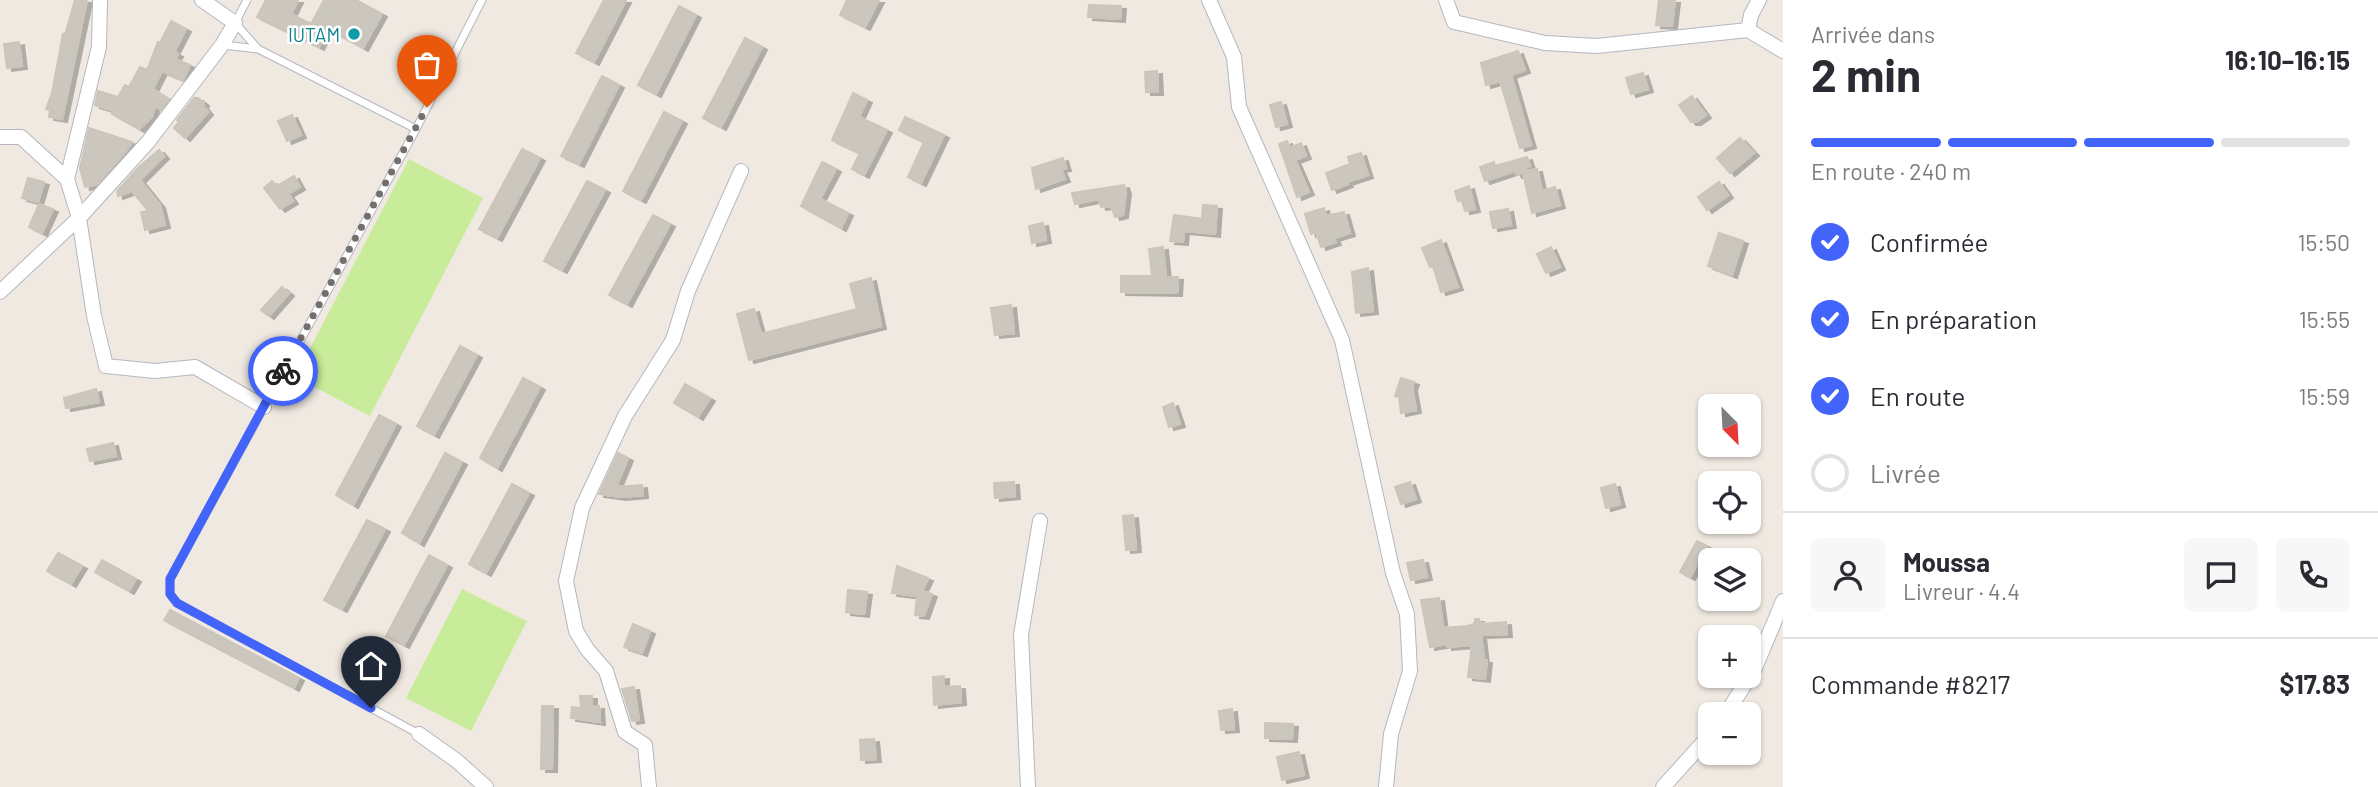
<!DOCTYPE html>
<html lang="fr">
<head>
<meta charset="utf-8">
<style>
  :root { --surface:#fff; --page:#f7f7f7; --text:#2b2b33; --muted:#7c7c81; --line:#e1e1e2; --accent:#4264fb }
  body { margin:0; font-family:Barlow,sans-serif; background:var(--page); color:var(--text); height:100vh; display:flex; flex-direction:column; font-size:26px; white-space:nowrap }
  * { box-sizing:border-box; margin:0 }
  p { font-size:23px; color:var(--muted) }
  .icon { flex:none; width:38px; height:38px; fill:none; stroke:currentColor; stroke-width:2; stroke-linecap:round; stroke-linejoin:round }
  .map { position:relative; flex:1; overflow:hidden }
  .sheet { display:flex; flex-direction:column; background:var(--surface); width:595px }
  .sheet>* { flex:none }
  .needle { width:46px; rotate:156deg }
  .fabs { position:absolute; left:1698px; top:394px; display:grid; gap:14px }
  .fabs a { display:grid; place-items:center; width:63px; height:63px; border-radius:10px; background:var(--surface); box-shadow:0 2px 5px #0004; font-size:35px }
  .pin { position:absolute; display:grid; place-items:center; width:60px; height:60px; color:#fff; margin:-72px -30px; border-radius:50% 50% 50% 0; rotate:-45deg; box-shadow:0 0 7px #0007 }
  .pin .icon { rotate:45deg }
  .courier { position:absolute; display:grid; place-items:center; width:70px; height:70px; margin:-35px; border:5px solid #4264fb; border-radius:50%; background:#fff; color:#222; box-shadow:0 2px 9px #0007 }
  .headline em { font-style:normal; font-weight:700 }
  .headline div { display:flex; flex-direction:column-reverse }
  .headline { display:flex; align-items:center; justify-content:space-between; height:119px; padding:0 28px }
  h1 { font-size:46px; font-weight:700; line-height:52px }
  .bar { display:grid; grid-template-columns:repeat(4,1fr); gap:10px 7px; align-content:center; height:84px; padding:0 28px }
  .bar i { height:9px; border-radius:5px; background:var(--line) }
  .bar .current { background:var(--accent) }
  .bar p { grid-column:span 4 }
  .line { display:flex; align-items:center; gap:18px; padding:0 28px; border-top:2px solid var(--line) }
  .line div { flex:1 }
  .round { display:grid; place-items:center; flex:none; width:74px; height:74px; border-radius:10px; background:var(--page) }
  ol { padding:0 28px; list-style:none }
  li { display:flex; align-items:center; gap:21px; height:77px }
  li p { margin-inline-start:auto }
  li .icon { padding:7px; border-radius:50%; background:var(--accent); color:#fff; stroke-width:4 }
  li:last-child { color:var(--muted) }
  li i { width:38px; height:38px; border:4px solid var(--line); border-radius:50% }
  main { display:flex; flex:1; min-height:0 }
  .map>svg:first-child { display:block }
  .pitch { fill:#c9ec9a }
  .building { fill:#cbc7bf; stroke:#cbc5ba; stroke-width:2; filter:url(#shadow) }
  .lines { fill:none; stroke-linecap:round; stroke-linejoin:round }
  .lane-casing { stroke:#b4b7c1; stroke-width:9 }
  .street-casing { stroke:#b4b7c1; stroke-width:16 }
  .lane { stroke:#fff; stroke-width:7 }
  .street { stroke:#fff; stroke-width:14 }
  .done { stroke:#726f6d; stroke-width:7; stroke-dasharray:0 12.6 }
  .route { stroke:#4264fb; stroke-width:9 }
  .culture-dot { fill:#0f9aa8; stroke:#fff; stroke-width:2.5 }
  .labels { text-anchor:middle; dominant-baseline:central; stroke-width:5; stroke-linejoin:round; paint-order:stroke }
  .culture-label { font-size:19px; fill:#0d838f; stroke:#fff; text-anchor:end }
</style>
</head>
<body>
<main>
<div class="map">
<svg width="1783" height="787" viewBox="0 0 1783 787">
  <defs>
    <filter id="shadow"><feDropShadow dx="5" dy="3" stdDeviation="0" flood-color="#0004"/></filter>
  </defs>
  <rect width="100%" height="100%" fill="#efe9e1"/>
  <path class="pitch" d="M409,159L483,198L370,416L295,377Z
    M462,589L527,621L471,731L406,698Z"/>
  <path class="building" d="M75,0H87L67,96L62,119L49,117L50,110L46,109L52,93L63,34L65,35Z
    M266,0H298L291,14L311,24L324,0H356L382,14L363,48L328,29L319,47L257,17Z
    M604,0H626L594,62L576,53Z
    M847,0H879L865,27L840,15Z
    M1659,0H1675L1672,26L1656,25Z
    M1089,5L1121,6L1120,19L1088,17Z
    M679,6L696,15L656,94L638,85Z
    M171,21L186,29L174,52L178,54L175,59L190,65L183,80L162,71L153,89L169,99L161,110L155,106L152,117L139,129L112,114L114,111L95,105L98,91L118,97L125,85L129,87L140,67L147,70L158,42L160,43Z
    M745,38L762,47L721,127L703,118Z
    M19,42L22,66L7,68L4,44Z
    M1518,51L1525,70L1511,75L1531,145L1520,148L1500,81L1486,85L1481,63Z
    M1157,71L1158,92H1146L1145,72Z
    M1643,73L1648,89L1631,94L1626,78Z
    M602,76L619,85L579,164L561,156Z
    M853,93L867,100L859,117L887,130L864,175L852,169L860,153L832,140Z
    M1692,96L1706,115L1696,122H1691L1679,105Z
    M194,98H198L204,103L203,106L208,112L185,138L174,128L179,122L177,120Z
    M1281,102L1287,124L1276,127L1270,105Z
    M664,112L682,121L641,200L623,191Z
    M292,115L301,135L287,141L278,121Z
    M905,117L944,135L921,183L908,177L924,142L899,130Z
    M89,128L132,142L126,151L97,184L85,187L80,168Z
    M1740,138L1754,153L1730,173L1717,158Z
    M1287,141L1290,148L1301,143L1306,156L1295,160L1309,192L1297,197L1279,144Z
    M522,149L540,158L497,238L479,229Z
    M159,150L164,156L140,180L160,205L165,225L145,230L141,212L148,211L132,191L118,196L117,191L139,167Z
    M1361,153L1368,175L1347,182L1348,184L1332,190L1326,173L1350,164L1348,157Z
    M1527,157L1530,166L1525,167L1527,171L1537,169L1542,191L1555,187L1560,205L1532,213L1523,173L1517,175L1515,171L1485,181L1480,167L1494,162L1495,166Z
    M1063,158L1066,168L1061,169L1065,179L1036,189L1032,168Z
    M822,162L836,169L820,199L848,213L841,228L801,206Z
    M294,176L300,187L288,194L293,201L280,209L264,188L272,181L277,186Z
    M28,178L44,182L38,202L22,198Z
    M587,181L605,190L562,270L544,261Z
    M1719,182L1728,195L1707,210L1698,197Z
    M1124,185L1126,191L1123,215L1115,217L1111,206L1101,207L1099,199L1075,204L1072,193Z
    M1469,186L1475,209L1465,211L1462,200L1458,201L1455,191Z
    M39,204L53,209L42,233L29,227Z
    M1203,205L1217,206L1215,234L1184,231L1183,242L1170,241L1174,215L1202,219Z
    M1324,208L1326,216L1344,212L1350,233L1334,238L1336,242L1321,247L1316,232L1311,234L1305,214Z
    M1508,209L1511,225L1493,228L1490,212Z
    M653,215L670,224L627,304L609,295Z
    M1043,223L1046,240L1032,243L1029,226Z
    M1719,233L1743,241L1732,275L1708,266Z
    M1441,240L1458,287L1441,292L1433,266L1430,267L1422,248Z
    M1163,247L1166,277H1178L1177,293L1121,292V276H1152L1149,249Z
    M1551,247L1560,267L1546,273L1537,254Z
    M1368,268L1373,311L1356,313L1352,272Z
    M871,278L881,326L749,360L737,314L754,309L761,334L857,309L850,284Z
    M282,287L289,293L269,316L261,310Z
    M1011,305L1014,333L995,335L991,308Z
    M460,346L477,355L434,435L417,426Z
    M523,378L540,387L497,468L480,458Z
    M1401,378L1414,382L1412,388L1416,410L1401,413L1399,397L1395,396Z
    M685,384L710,398L698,417L674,403Z
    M96,389L99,402L66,408L64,398Z
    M1173,403L1180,424L1169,427L1163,407Z
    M379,415L396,424L353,505L336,495Z
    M113,443L116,456L90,461L87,449Z
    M445,453L462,462L419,543L402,533Z
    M618,453L628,458L616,487L642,485L643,495L621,497L599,494Z
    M1014,482L1015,496L995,498L994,483Z
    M1410,482L1416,499L1401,504L1395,487Z
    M512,484L529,493L486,573L469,564Z
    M1615,484L1620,504L1606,508L1601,488Z
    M1133,515L1136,549L1126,550L1123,516Z
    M367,520L385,529L342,609L324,600Z
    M1697,541L1707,546L1690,577L1680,572Z
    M58,553L82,566L71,584L47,571Z
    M429,555L447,565L404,645L386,636Z
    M102,560L136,579L129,591L95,572Z
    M1423,560L1427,577L1411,580L1407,563Z
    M897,566L928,578L922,591L932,594L924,616L915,615L917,596L892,593Z
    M848,590L867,592L864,614L846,612Z
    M1439,598L1443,628L1468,626L1474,624L1475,619H1479L1480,624L1506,622L1507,634L1481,635L1484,660H1487L1485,679L1468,677L1472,645L1447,647V644L1430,647L1421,600Z
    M170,610L299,678L294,688L164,620Z
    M633,624L650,631L642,653L624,647Z
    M944,676V687L960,686L961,702L934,705L933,677Z
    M634,687L639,720L632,721L622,689Z
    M580,696H592V707L599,706L600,722L571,718L572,707L581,708Z
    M542,706H553L552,769H541Z
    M1232,709L1234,729L1221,730L1219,711Z
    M1265,723L1293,724L1292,739L1265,738Z
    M874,739L876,759L861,760L860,740Z
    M1299,752L1304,775L1282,780L1277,757Z"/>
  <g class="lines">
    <defs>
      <path id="lane" d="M247,0L235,23L258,49L416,129
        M223,45L258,49
        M419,734L177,603L170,594V579L416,129L482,0"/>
      <path id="street" d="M1209,0L1234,57L1239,107L1342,340L1393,573L1407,614L1410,671L1391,734L1386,787
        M1446,0L1454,22L1545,43L1597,46L1748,30L1783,51
        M1748,30L1751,15L1759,0
        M0,137H21L67,179L79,218L94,316L106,366L155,371L195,367L264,407
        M67,179L99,47L100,0
        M0,292L79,218L148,142L222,45L235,23L202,0
        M1726,714L1755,668L1783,601
        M419,734L457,761L486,787
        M649,787L645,745L625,732L606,671L587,649L576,631L566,581L582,508L625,416L673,340L688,291L741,171
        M1028,787L1021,635L1040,521
        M1663,787L1710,735"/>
    </defs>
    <use href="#lane" class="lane-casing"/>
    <use href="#street" class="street-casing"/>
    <use href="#lane" class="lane"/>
    <use href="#street" class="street"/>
  </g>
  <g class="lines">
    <path class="done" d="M283,371L427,107"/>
    <path class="route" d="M283,371L170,579V594L177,603L371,708"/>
  </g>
  <circle class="culture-dot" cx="354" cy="34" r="7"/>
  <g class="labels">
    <g class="culture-label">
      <text x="340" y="34">IUTAM</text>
    </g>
  </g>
</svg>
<div class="fabs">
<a><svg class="needle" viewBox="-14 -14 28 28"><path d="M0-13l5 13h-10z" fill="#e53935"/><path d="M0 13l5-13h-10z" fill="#7c7c81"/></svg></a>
<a><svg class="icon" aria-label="locate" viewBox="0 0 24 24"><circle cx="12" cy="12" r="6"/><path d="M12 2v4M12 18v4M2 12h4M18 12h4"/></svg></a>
<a><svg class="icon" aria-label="layers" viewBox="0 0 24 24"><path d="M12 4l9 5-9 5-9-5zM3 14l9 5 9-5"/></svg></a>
<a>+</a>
<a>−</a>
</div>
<div class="pin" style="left:427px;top:107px;background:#ea580c"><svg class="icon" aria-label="bag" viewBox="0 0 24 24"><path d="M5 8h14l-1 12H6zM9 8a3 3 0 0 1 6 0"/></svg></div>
<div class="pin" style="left:371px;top:708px;background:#1f2937"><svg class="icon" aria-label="home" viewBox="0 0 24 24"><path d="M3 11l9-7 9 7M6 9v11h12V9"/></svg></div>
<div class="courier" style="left:283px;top:371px"><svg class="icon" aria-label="bike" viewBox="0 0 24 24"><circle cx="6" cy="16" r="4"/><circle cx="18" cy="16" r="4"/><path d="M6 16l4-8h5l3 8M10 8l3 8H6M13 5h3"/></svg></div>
</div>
<section class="sheet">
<div class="headline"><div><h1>2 min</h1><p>Arrivée dans</p></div><em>16:10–16:15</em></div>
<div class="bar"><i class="current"></i><i class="current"></i><i class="current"></i><i></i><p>En route · 240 m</p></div>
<ol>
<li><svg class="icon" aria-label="check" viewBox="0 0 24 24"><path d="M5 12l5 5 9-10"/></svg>Confirmée<p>15:50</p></li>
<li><svg class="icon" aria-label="check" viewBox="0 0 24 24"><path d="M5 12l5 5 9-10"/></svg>En préparation<p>15:55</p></li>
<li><svg class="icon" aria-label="check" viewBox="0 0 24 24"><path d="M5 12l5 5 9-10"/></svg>En route<p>15:59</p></li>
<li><i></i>Livrée</li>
</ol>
<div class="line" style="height:126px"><a class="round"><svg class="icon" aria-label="person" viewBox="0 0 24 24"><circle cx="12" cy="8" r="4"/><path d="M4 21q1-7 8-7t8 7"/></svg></a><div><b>Moussa</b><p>Livreur · 4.4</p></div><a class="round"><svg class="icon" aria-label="chat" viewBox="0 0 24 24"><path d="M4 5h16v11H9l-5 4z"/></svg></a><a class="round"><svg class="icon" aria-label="phone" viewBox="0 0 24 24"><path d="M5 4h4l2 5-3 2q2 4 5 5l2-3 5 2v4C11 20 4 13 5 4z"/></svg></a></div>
<div class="line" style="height:91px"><div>Commande #8217</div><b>$17.83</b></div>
</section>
</main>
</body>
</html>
